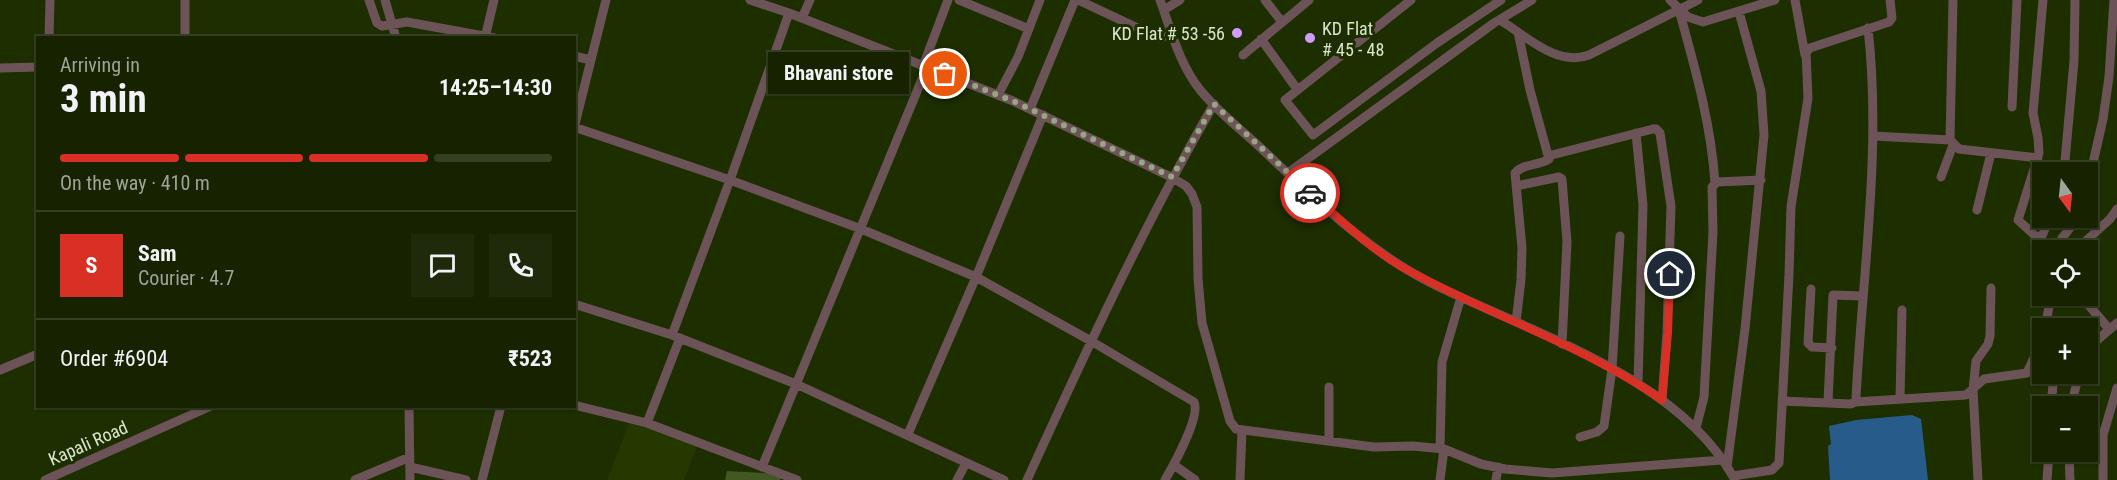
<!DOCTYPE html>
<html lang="en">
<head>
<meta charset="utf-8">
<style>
  :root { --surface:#162200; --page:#1f2a0a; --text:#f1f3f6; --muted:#9ea499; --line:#353f22; --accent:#d93025 }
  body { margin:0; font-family:"Roboto Condensed",sans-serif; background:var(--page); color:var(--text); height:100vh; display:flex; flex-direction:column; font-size:22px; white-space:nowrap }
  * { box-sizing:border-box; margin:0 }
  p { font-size:20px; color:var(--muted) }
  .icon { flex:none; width:33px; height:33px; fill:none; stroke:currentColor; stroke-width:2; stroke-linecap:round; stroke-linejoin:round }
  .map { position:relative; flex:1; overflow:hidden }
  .panel { position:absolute; left:36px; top:36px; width:540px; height:372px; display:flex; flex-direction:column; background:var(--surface); border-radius:0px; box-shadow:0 2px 4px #0004,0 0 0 2px var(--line) }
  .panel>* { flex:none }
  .needle { width:39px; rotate:165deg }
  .controls { position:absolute; left:2032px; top:162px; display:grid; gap:12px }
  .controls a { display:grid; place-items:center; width:66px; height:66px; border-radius:0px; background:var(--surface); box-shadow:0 2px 4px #0004,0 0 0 2px var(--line); font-size:30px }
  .pin { position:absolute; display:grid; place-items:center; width:51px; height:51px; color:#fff; margin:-26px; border:3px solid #fff; border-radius:50%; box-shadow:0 2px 6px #0007 }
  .courier { position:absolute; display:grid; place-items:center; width:60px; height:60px; margin:-30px; border:4px solid #d93025; border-radius:50%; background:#fff; color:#222; box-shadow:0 2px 8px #0007 }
  .bubble { position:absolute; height:42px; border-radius:0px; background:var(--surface); box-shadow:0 2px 4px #0004,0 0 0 2px var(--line); font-size:20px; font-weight:700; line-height:42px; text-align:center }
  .head em { font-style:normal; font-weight:700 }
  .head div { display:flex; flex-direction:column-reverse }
  .head { display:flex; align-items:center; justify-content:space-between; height:102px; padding:0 24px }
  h1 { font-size:39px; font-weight:700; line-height:45px }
  .bar { display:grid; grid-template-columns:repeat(4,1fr); gap:9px 6px; align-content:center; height:72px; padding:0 24px }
  .bar i { height:8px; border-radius:4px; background:var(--line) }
  .bar .current { background:var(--accent) }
  .bar p { grid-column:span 4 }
  .line { display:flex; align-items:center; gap:15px; padding:0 24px; border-top:2px solid var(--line) }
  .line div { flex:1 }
  .round { display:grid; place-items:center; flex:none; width:63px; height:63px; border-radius:0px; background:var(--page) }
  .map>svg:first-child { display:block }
  .built { fill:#253800 }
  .green { fill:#425721 }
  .water { fill:#275c8a }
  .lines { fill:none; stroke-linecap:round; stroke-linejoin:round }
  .minor { stroke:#6c5357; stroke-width:9 }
  .done { stroke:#98a685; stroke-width:6; stroke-dasharray:0 10.8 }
  .route { stroke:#d93025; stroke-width:8 }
  .poi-dot { fill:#d09dfe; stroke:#1d2e00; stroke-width:2 }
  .labels { text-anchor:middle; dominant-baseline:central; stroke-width:6; stroke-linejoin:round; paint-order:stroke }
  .poi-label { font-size:18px; fill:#dae6cc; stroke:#1d2e00; text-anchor:start }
  .street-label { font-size:18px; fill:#dae6cc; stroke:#1d2e00 }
</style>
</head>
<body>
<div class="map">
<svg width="2117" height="480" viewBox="0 0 2117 480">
  <rect width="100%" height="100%" fill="#1d2e00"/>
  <path class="built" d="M630,421L697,446L684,480H607Z"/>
  <path class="green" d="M727,471L782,474L780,480H725Z"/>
  <path class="water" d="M1912,415L1921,419L1928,480H1830L1828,446L1831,444L1829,426L1856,420Z"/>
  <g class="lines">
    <path class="minor" d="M369,0L377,23L382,26L407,22L495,38
      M385,0L396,38
      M750,0L789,13L1013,101L1171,177L1186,186L1192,194L1197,207L1198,279L1202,323L1230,421L1236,429L1374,447L1413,446L1444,449L1481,464L1505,469L1552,473L1722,460
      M959,0L1029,29
      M1078,0L1159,38L1172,34
      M1160,0C1171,30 1180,66 1201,91C1219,113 1243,131 1264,151C1315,199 1368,251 1431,283C1531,333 1680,377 1735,480
      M1265,0L1282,22
      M1411,0L1285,100L1313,135L1437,43L1501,0
      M1670,0L1688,17L1703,22L1775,0
      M1795,0L1805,55
      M1953,0L1950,140L1959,149L2038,158
      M1164,10L1180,0
      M1679,10C1695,68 1711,123 1715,183
      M802,18L810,0
      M1500,20C1526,36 1557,67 1589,55L1698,0
      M49,38L50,0
      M185,38V0
      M485,38L494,0
      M1261,39L1297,89
      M1243,55L1309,0
      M574,56L591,60
      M923,66L948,0
      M0,68L38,67
      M998,95L1018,57L1040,0
      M2012,107L2017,0
      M1030,109L1075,0
      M574,127L730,180L861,229L976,277L1091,341L1194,402C1201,416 1173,466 1165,480
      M574,128L606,0
      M1636,133L1643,205L1638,383
      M1873,136L1950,140
      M1548,156L1653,129H1656L1660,133L1671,206L1667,333L1662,400
      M2064,172L2074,61L2075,0
      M1288,173L1494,23L1532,0
      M1941,177L1953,145
      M2088,185L2103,119L2109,77L2114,0
      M1516,186L1559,177L1562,179L1567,242L1562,344
      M1977,210L1991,153
      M2040,240L2050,218
      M2060,250L2062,238L2078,218
      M2076,250L2110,219L2117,209
      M2043,253L2040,240L2018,220L2039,153L2038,138L2033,113L2043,0
      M1811,289L1808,343L1812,347L1832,348
      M2081,296L2109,329
      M574,304L672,335L796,384L1004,480
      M1516,322L1521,280L1522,248L1515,173C1523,163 1539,166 1549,159L1530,90L1518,32
      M2045,328L2051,296
      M672,335L730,180L789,13
      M2088,348L2117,323
      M0,370L38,354
      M1900,399L1902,310
      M1782,401L1851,404L1855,402L1856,399C1862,276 1882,152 1868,28
      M1828,402L1833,295L1862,296
      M1855,402L1966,395L1984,379L2027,373L2039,347L2043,344
      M574,405L647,423L797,480
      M409,406L410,480
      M2051,406L2054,374
      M2071,406L2079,374
      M647,423L680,338
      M1696,428L1704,397L1713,232L1712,187L1717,182L1761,180
      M908,434L976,277L1043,115
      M1580,437L1597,432L1604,426L1612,369L1620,236
      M1329,441V387
      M1440,449L1442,362L1461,297
      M2069,452L2070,480
      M1174,465L1195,480
      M410,467L466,480
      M762,467L927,67
      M1727,467L1745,329L1764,135L1761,91L1739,12
      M1733,476L1772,470L1779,463L1789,275L1791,207L1808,98L1806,52L1810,48L1889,22L1892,18L1890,0
      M45,480L211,406
      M355,480L410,457
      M482,480L501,406
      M957,480L966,463
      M1027,480C1085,353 1144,225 1214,104
      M1240,480L1242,431
      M1440,480L1444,449
      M1496,480L1498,467
      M1978,480L1973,390L1976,361L1988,344L1990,336L1991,288
      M2047,480L2049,452
      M2103,480V435L2117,388"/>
  </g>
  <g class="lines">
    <path class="done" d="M945,74L1013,101L1172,177L1214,104L1310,193"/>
    <path class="route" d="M1310,193C1339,218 1369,248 1402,267C1487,315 1582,344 1662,400L1668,333L1670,274"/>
  </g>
  <g class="poi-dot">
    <circle cx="1237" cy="33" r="6"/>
    <circle cx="1310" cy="38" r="6"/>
  </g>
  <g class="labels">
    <g class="poi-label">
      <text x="1322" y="28">KD Flat<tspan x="1322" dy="21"># 45 - 48</tspan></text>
      <text x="1225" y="33" text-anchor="end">KD Flat # 53 -56</text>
    </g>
    <g class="street-label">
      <text transform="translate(88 443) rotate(-24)">Kapali Road</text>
    </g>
  </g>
</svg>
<div class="controls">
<a><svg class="needle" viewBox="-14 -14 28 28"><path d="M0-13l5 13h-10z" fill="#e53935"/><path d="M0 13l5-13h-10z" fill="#9ea499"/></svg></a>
<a><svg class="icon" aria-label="locate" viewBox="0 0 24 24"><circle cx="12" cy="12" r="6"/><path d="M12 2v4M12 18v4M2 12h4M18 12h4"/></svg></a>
<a>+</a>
<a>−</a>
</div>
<div class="pin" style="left:945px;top:74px;background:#ea580c"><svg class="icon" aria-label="bag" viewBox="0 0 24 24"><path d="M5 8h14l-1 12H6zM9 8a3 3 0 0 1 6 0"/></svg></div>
<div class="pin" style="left:1670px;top:274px;background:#1f2937"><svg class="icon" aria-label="home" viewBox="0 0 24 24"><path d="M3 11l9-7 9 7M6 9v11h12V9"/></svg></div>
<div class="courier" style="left:1310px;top:193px"><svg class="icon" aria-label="car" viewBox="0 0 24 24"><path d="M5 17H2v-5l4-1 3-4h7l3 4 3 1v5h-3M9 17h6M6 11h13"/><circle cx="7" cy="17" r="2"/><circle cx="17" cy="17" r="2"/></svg></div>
<div class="bubble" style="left:768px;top:52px;width:141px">Bhavani store</div>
<section class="panel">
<div class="head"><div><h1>3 min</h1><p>Arriving in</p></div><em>14:25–14:30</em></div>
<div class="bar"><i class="current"></i><i class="current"></i><i class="current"></i><i></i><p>On the way · 410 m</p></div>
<div class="line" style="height:108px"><b class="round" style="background:var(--accent);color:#fff">S</b><div><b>Sam</b><p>Courier · 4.7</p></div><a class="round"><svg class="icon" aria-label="chat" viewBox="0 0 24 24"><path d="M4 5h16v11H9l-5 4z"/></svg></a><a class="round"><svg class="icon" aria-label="phone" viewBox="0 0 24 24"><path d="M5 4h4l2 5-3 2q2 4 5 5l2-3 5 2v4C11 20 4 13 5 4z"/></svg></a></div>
<div class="line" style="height:78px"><div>Order #6904</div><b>₹523</b></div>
</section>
</div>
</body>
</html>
